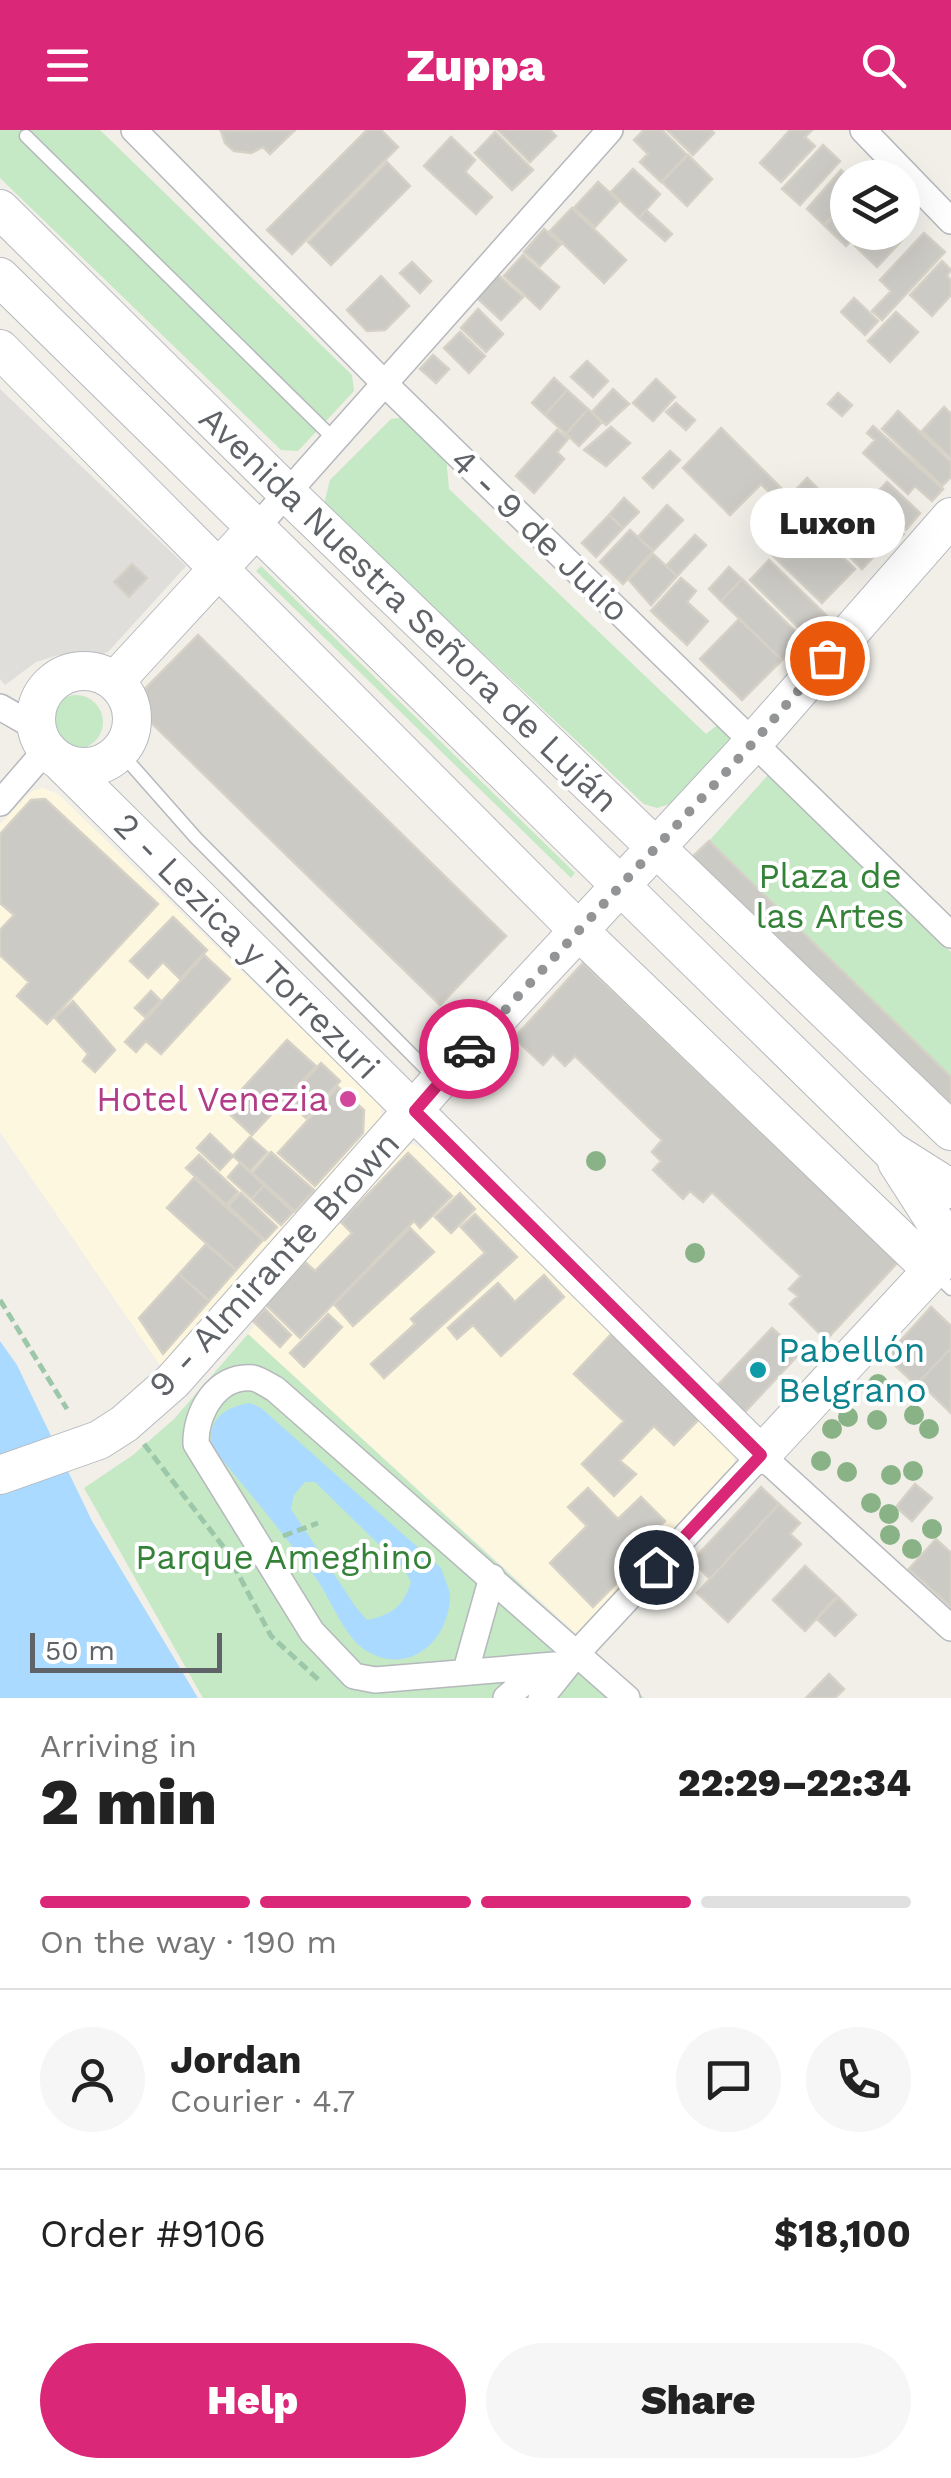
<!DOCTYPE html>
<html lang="en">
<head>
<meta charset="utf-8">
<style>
  :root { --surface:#fff; --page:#f6f6f6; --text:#222; --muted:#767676; --line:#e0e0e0; --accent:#db2777 }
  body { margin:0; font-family:"Work Sans",sans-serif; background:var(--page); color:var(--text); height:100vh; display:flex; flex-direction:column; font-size:38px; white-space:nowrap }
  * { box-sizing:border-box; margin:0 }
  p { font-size:32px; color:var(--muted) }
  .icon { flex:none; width:55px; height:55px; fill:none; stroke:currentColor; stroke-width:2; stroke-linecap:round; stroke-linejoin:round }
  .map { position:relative; height:1568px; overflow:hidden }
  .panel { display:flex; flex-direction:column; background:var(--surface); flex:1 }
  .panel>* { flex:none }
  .controls { position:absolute; left:830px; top:30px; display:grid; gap:20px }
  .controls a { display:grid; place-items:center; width:90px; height:90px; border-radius:50%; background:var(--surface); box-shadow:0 10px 40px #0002; font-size:50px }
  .scale { position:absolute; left:30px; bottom:25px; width:192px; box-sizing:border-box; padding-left:10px; border:5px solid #5f6368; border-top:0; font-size:28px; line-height:35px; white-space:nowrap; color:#5f6368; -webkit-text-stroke:8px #fff; paint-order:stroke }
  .pin { position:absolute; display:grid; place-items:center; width:85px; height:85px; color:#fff; margin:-42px; border:5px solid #fff; border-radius:50%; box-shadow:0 2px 10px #0007 }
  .courier { position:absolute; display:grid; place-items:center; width:100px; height:100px; margin:-50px; border:8px solid #db2777; border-radius:50%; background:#fff; color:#222; box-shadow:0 2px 12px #0007 }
  .bubble { position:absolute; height:70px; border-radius:35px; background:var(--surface); box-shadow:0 10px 40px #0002; font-size:32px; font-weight:800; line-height:70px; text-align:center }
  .summary em { font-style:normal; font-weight:800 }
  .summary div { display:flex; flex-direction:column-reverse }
  .summary { display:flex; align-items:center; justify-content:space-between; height:170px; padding:0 40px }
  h1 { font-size:65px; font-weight:800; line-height:75px }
  .bar { display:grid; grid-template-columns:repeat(4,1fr); gap:15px 10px; align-content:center; height:120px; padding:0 40px }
  .bar i { height:12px; border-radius:8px; background:var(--line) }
  .bar .current { background:var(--accent) }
  .bar p { grid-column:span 4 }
  .line { display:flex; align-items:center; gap:25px; padding:0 40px; border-top:2px solid var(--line) }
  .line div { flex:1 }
  .round { display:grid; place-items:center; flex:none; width:105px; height:105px; border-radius:52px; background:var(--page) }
  .button { display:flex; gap:20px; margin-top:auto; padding:20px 40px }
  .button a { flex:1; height:115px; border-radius:60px; background:var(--accent); color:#fff; font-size:40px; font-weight:800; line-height:115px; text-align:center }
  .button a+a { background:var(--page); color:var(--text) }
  header { display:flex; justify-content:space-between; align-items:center; height:130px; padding:0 40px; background:var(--accent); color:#fff; font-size:45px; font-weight:800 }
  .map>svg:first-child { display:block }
  .commercial { fill:#fef7e0 }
  .industrial { fill:#e0deda }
  .green { fill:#c5e8c5 }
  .water { fill:#aadaff; fill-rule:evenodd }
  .building { fill:#cccac5; stroke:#d6d1c6; stroke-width:2.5 }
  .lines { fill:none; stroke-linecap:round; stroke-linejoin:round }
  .lane-casing { stroke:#b5b8bc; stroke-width:15 }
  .street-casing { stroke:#b5b8bc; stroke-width:28 }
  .secondary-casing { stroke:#b6babf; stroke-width:40 }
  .path { stroke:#9cc7a9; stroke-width:5; stroke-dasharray:10 5; stroke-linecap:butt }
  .lane { stroke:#fff; stroke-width:12 }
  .street { stroke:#fff; stroke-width:25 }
  .secondary { stroke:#fff; stroke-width:38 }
  .tree { fill:#89b387 }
  .done { stroke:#929495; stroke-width:10; stroke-dasharray:0 18 }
  .route { stroke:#db2777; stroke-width:12 }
  .hotel-dot { fill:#d1479c; stroke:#fff; stroke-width:4 }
  .culture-dot { fill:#0f9aa8; stroke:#fff; stroke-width:4 }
  .labels { text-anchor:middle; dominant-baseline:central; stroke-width:8; stroke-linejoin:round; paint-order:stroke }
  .street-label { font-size:35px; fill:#5f6368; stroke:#fff }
  .park-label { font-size:35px; fill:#348238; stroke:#fff }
  .hotel-label { font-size:35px; fill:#b23c85; stroke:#fff; text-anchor:end }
  .culture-label { font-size:35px; fill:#0d838f; stroke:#fff; text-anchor:start }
</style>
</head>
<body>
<header><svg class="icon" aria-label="menu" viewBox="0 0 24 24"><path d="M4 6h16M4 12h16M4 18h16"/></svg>Zuppa<svg class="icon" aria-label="search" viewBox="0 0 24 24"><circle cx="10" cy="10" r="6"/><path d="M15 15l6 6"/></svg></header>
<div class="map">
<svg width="951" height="1568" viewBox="0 0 951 1568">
  <rect width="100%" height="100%" fill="#f1efe8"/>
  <path class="commercial" d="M43,658L58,664L380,975L382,985V995L166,1244L0,1002V694L32,661Z
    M412,1014L428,1021L736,1321L732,1342L576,1503L248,1204L391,1023Z"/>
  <path class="industrial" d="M0,259L186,436L108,522L91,529L59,525L36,532L5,555L0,549Z"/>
  <path class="green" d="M0,0H100L352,245L354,261L298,321L281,320L0,48Z
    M405,287L446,327L449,359L706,604L721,592L730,602L729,612L670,674L657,678L644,674L324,374L330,350L391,289Z
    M261,436L575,743L571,748L256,441Z
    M49 592a27 27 0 1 1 54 0a27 27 0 1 1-54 0Z
    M768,645L951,822V947L709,711Z
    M248,1204L644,1568H203L84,1358L133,1325L174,1289Z"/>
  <path class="water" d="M0,1211L17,1235L92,1391L198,1568H0Z
    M250,1273L261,1278L441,1438C444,1448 450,1458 450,1468C448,1512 408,1547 365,1520C342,1504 330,1466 313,1444C281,1400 246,1359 212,1317C207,1290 224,1277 250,1273ZM305,1352H315L404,1439L411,1452C404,1476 392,1485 367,1490L355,1476L291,1379L294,1365Z"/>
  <path class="building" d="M295,0L270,24L263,17L251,23L234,21L225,13L221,1Z
    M367,0H381L398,17L292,124L267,100Z
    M498,0H550L556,6L530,32Z
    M644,0H662L687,25L661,52L640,32L648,24L634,10Z
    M667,0H711L714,3L693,25Z
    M790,0H812L805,7L815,16L781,52L760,33Z
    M495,2L533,40L512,60L475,23Z
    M451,7L475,30L465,42L492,67L476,84L424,36Z
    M823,15L840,31L800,75L782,59Z
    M688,25L712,49L687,76L662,52Z
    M387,32L410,56L331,135L308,112Z
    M633,39L660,64L639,88L611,62Z
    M841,40L849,48L848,69L824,95L807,79Z
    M598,52L619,71L595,97L574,78Z
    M848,71V102H859L846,116L825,96Z
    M572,78L626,130L604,153L550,101Z
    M902,79L914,90L900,105L904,108L877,137L855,116L868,102H902Z
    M646,80L672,104L665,111L639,88Z
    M544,99L561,114L540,136L524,122Z
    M924,103L945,122L882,190L872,181L891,161L880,150Z
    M523,125L559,157L540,179L504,146Z
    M942,131L951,140L947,146L951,150V165L932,186L910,165Z
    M412,132L431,151L420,163L400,143Z
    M497,144L523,167L501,190L476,167Z
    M381,146L409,176L385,200L367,201L347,180Z
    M854,168L878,191L865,205L841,182Z
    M478,179L503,204L486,222L461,198Z
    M896,182L918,202L890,232L868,211Z
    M460,202L485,226L469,243L444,218Z
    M433,225L449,239L436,253L420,239Z
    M587,231L608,251L593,267L571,247Z
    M554,248L567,260L545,285L532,273Z
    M656,249L675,267L653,291L633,273Z
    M613,259L629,274L606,295L592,282Z
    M567,260L588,279L566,304L545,285Z
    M838,263L852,275L842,286L828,274Z
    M676,273L695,290L686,300L666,282Z
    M944,277L951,284V328L922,301Z
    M588,279L602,292L579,316L566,304Z
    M898,281L951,332V347L942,356L882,299Z
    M873,296L943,359L932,371L915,356L908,364L863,323L875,310L867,303Z
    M611,297L630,313L606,336L584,320Z
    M721,298L782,359L774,367L761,354L730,385L683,338Z
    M557,300L568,309L557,322L564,329L534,363L516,346Z
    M670,321L680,330L653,358L643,348Z
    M807,348L853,393L835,412L789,367Z
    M887,352L920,383L906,400L872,368Z
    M624,368L639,382L623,398L609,385Z
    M667,375L683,390L653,421L638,407Z
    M874,375L904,404L887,421L857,392Z
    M798,384L855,439L822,473L765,418Z
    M609,385L623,398L596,427L582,413Z
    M853,393L880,420L862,439L835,412Z
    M630,400L653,421L623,454L600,432Z
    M695,405L706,415L677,446L666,436Z
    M653,424L677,446L651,475L629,450Z
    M769,430L829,488L809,508L750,450Z
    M132,434L147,448L129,467L114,452Z
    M729,437L742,449L721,471L709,459Z
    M681,448L696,461L687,472L708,491L687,515L651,481Z
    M742,449L802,508L782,530L721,471Z
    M739,489L782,530L742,570L700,529Z
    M198,505L506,806L440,875L131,573Z
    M45,669L158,774L47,894L17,866L29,852L0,825V800L14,785L0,773V704L31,670Z
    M709,711L951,947V980L690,729Z
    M173,787L207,820L180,849L163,832L148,848L130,831Z
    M204,825L230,849L161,924L146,911L136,922L125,912Z
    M583,833L898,1132L826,1210L790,1174L798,1166L789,1159L801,1146L712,1062L703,1072L690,1061L683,1069L653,1040L661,1031L652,1022L662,1010L575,926L565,936L553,924L543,935L514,908Z
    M151,861L161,871L145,887L135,878Z
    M73,871L115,920L95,942L83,931L88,924L55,888Z
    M287,910L316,936L252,1005L224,979Z
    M321,933L340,951L306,988L287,970Z
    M338,957L364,980L363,1003L315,1056L278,1023Z
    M210,1004L233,1026L220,1040L197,1018Z
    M250,1007L267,1022L250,1041L233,1026Z
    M271,1022L314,1060L295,1081L252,1043Z
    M408,1023L452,1066L420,1098L414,1091L300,1208L265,1174L305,1132L315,1141L352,1103L341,1092Z
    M199,1025L238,1062L226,1075L186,1038Z
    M240,1033L264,1055L252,1069L228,1047Z
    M194,1048L263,1110L236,1140L167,1078Z
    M264,1055L293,1082L281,1095L252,1069Z
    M241,1063L277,1097L265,1110L228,1076Z
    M460,1063L475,1079L451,1103L435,1087Z
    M475,1084L517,1127L384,1248L371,1234L415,1194L411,1189L485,1123L461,1097Z
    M410,1098L434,1122L353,1196L334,1174Z
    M206,1114L236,1140L209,1171L179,1144Z
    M179,1144L209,1171L163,1224L139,1188Z
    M544,1145L564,1167L501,1226L473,1195L457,1209L448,1198L498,1153L515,1172Z
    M931,1177L951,1196V1283L919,1252L916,1255L886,1227Z
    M931,1177L951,1196V1218L916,1255L886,1227Z
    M265,1179L291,1205L280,1217L253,1191Z
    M328,1184L342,1197L304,1237L290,1223Z
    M772,1198L800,1223L744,1283L717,1256Z
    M615,1200L703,1285L674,1315L654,1296L620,1331L636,1344L614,1366L582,1334L624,1291L574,1244Z
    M915,1354L932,1368L912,1391L896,1377Z
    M761,1357L779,1374L710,1449L692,1431Z
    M588,1358L618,1389L641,1367L665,1391L644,1412L651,1419L593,1477L550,1433L587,1396L568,1377Z
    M779,1374L800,1393L790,1404L801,1414L728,1492L697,1463Z
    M936,1409L951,1423V1477L909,1439Z
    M805,1436L837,1466L805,1501L773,1470Z
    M838,1467L856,1485L835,1506L817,1489Z
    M829,1544L844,1559L835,1568H806Z"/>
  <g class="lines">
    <defs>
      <path id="lane" d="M26,6L335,310
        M120,622L196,708L437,950
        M934,1142L951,1159"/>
      <path id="street" d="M134,0L384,253L951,805
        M863,0L951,91
        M256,398L610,0
        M0,577L35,597
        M0,673L46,620
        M554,1535L375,1550L354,1546L312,1502L196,1314C195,1284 216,1244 253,1248C259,1249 269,1256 275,1259L627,1568
        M466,1540L492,1447
        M506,1568L530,1547L551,1536
        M541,1568L578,1522L761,1325L951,1498"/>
      <path id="secondary" d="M0,79L288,364L951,1001
        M0,147L891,1021L951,1059
        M0,219L578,800L932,1140
        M36 589a48 48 0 1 1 96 0a48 48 0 1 1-96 0Z
        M115,551L256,398
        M62,633L761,1325L947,1124
        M897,1032L938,1096
        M0,1345L99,1310L124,1294L173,1251L439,951L753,613L951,387"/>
    </defs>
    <use href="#lane" class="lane-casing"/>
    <use href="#street" class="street-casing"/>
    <use href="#secondary" class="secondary-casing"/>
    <path class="path" d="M0,1170L67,1279
      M144,1314L225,1419L271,1506L321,1552
      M283,1406L318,1393"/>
    <use href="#lane" class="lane"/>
    <use href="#street" class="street"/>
    <use href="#secondary" class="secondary"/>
  </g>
  <g class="tree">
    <circle cx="596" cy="1031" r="10"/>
    <circle cx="695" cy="1123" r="10"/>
    <circle cx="878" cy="1254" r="10"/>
    <circle cx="914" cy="1285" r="10"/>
    <circle cx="848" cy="1287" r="10"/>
    <circle cx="877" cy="1290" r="10"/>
    <circle cx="832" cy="1299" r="10"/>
    <circle cx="929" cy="1299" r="10"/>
    <circle cx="821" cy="1331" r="10"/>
    <circle cx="913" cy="1341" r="10"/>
    <circle cx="847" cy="1342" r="10"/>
    <circle cx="891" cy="1345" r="10"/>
    <circle cx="871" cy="1373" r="10"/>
    <circle cx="889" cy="1384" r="10"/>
    <circle cx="932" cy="1399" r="10"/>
    <circle cx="890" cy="1405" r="10"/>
    <circle cx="912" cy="1419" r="10"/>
  </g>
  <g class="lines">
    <path class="done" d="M469,919L753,613L827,528"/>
    <path class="route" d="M469,919L415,981L761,1325L656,1437"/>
  </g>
  <circle class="hotel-dot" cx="348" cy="969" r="10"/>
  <circle class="culture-dot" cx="758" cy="1240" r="10"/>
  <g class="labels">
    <g class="street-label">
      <text transform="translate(540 405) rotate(44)">4 - 9 de Julio</text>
      <text transform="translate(409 479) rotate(44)">Avenida Nuestra Señora de Luján</text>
      <text transform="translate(247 816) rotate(45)">2 - Lezica y Torrezuri</text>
      <text transform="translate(274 1134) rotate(-47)">9 - Almirante Brown</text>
    </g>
    <g class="park-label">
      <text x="830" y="746">Plaza de<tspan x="830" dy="40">las Artes</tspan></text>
      <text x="284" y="1427">Parque Ameghino</text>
    </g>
    <g class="hotel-label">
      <text x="328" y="969">Hotel Venezia</text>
    </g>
    <g class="culture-label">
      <text x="778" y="1220">Pabellón<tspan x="778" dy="40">Belgrano</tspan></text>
    </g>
  </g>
</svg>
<div class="controls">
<a><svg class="icon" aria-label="layers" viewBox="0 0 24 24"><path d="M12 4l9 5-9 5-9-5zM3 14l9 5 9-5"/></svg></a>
</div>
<div class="scale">50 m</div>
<div class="pin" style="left:827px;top:528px;background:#ea580c"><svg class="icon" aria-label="bag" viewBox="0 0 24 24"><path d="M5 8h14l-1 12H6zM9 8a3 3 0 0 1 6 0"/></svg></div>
<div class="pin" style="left:656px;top:1437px;background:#1f2937"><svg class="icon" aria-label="home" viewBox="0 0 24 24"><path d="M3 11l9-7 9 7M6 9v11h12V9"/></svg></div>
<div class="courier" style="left:469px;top:919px"><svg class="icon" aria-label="car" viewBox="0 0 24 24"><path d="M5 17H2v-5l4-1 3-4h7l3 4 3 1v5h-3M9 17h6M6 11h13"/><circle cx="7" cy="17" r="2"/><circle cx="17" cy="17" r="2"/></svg></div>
<div class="bubble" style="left:750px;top:358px;width:155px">Luxon</div>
</div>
<section class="panel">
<div class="summary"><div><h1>2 min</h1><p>Arriving in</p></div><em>22:29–22:34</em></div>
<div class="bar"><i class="current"></i><i class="current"></i><i class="current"></i><i></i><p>On the way · 190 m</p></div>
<div class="line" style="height:180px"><a class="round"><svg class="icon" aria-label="person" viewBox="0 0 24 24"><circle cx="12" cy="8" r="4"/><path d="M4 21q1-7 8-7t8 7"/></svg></a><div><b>Jordan</b><p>Courier · 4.7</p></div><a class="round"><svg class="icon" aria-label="chat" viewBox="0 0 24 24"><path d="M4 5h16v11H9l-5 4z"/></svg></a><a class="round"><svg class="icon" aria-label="phone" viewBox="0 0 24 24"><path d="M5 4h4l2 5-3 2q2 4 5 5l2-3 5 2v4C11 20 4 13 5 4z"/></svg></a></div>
<div class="line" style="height:130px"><div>Order #9106</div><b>$18,100</b></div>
<div class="button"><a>Help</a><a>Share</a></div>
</section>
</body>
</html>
